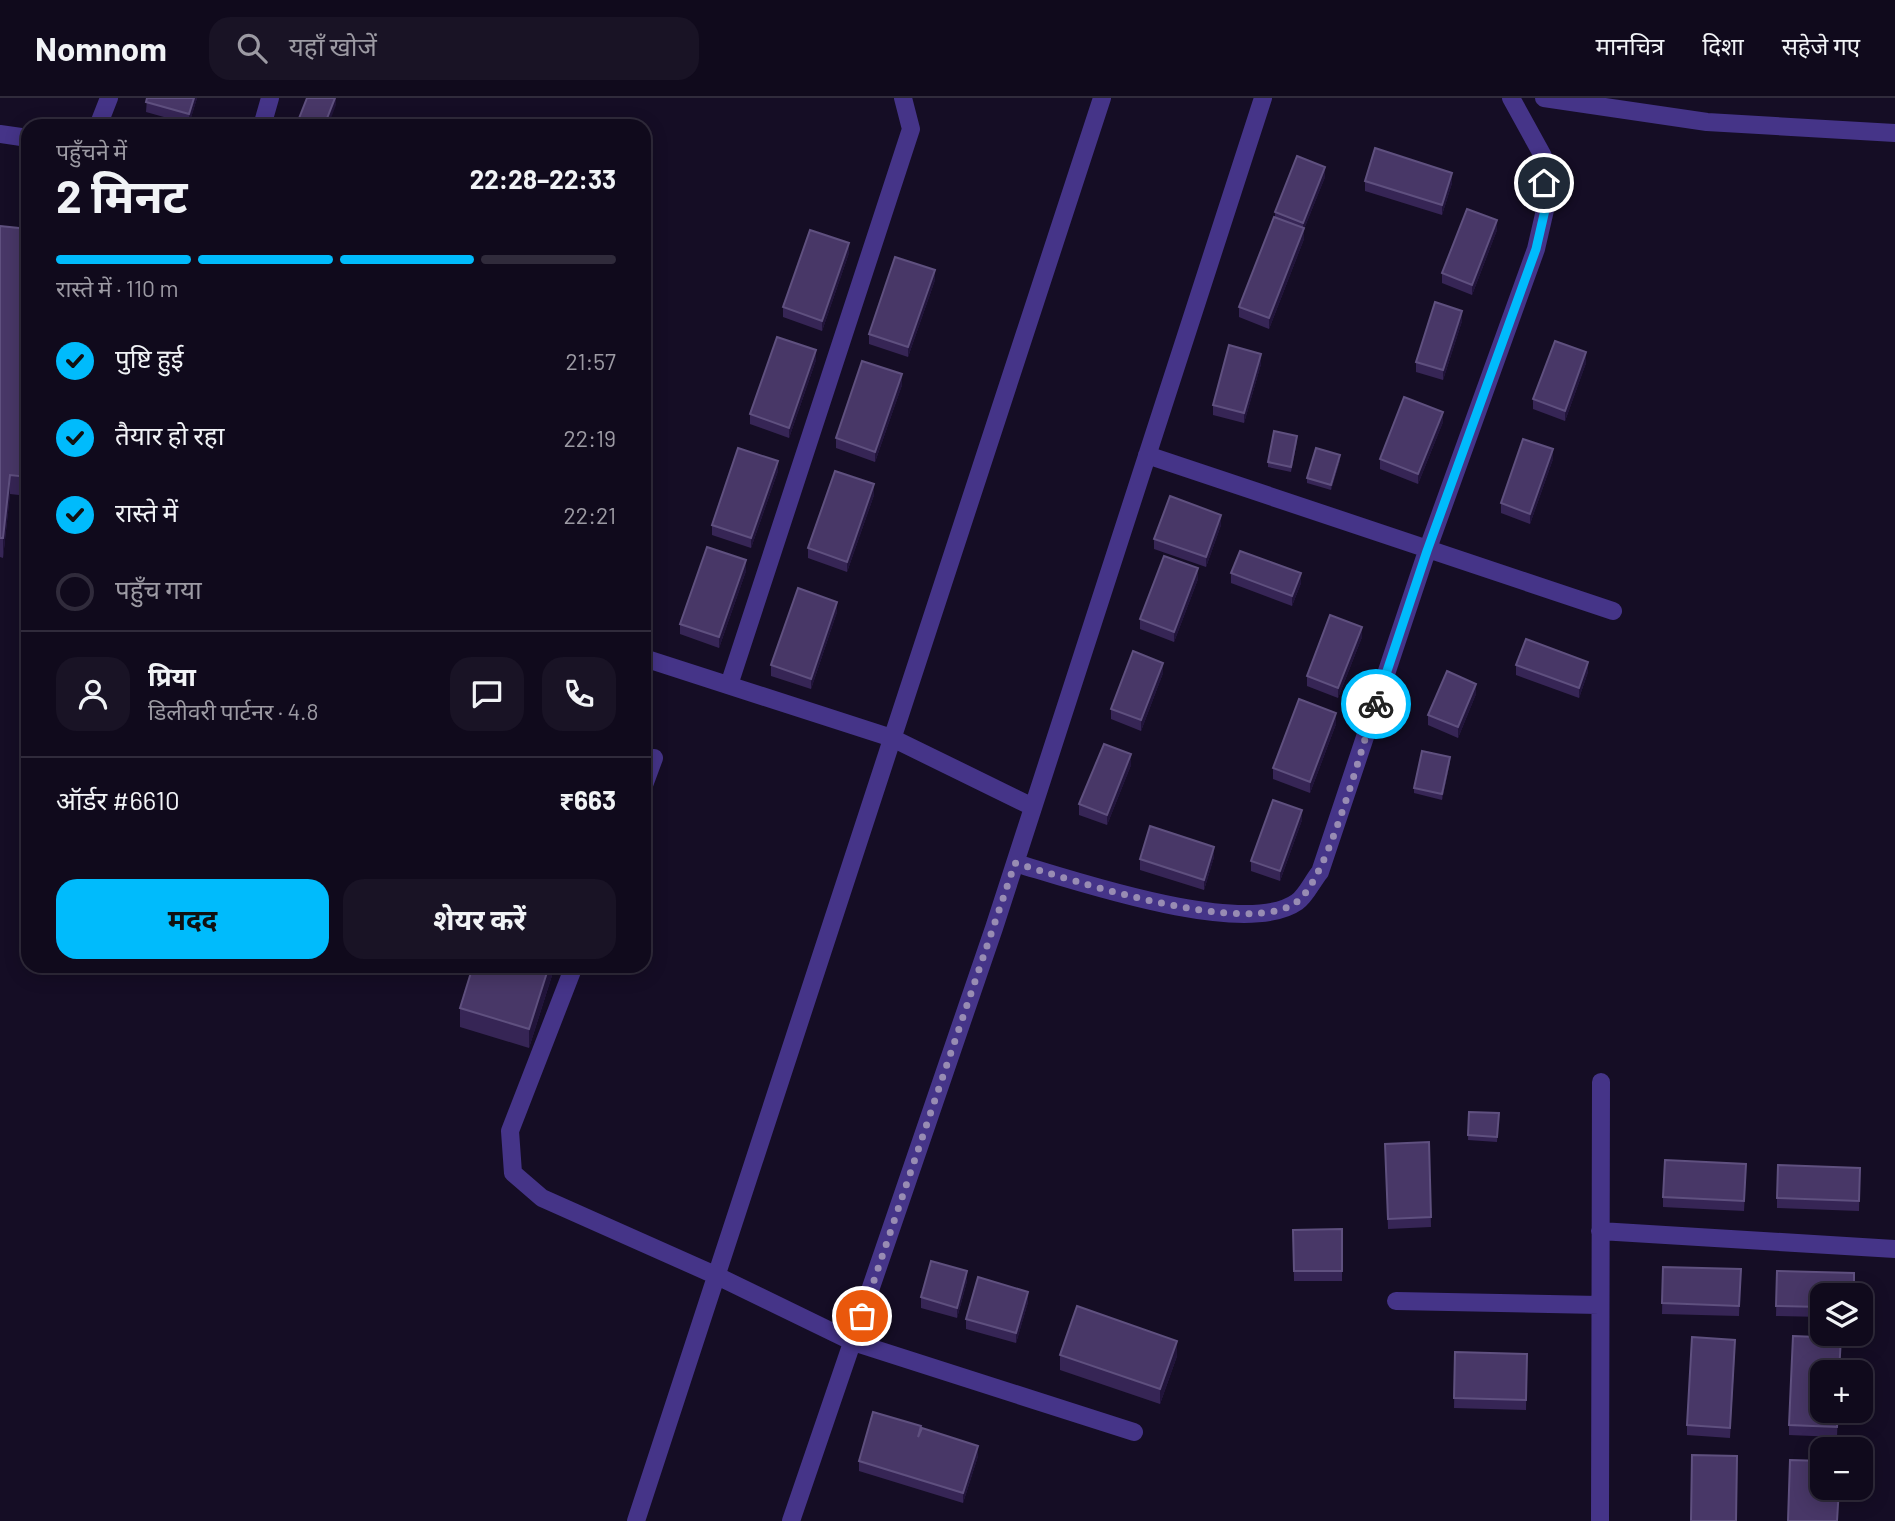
<!DOCTYPE html>
<html lang="hi">
<head>
<meta charset="utf-8">
<style>
  :root { --surface:#100a1c; --page:#191325; --text:#f1f3f6; --muted:#9c9aa3; --line:#302b3b; --accent:#00bbfc }
  body { margin:0; font-family:Barlow,"Noto Sans Devanagari",sans-serif; background:var(--page); color:var(--text); height:100vh; display:flex; flex-direction:column; font-size:26px; white-space:nowrap }
  * { box-sizing:border-box; margin:0 }
  p { font-size:23px; color:var(--muted) }
  .icon { flex:none; width:38px; height:38px; fill:none; stroke:currentColor; stroke-width:2; stroke-linecap:round; stroke-linejoin:round }
  .map { position:relative; flex:1; overflow:hidden }
  .sheet { position:absolute; left:21px; top:21px; width:630px; height:854px; display:flex; flex-direction:column; background:var(--surface); border-radius:21px; box-shadow:0 4px 18px #0003,0 0 0 2px var(--line) }
  .sheet>* { flex:none }
  .tools { position:absolute; left:1810px; top:1185px; display:grid; gap:14px }
  .tools a { display:grid; place-items:center; width:63px; height:63px; border-radius:14px; background:var(--surface); box-shadow:0 4px 18px #0003,0 0 0 2px var(--line); font-size:35px }
  .pin { position:absolute; display:grid; place-items:center; width:60px; height:60px; color:#fff; margin:-30px; border:4px solid #fff; border-radius:50%; box-shadow:0 2px 7px #0007 }
  .courier { position:absolute; display:grid; place-items:center; width:70px; height:70px; margin:-35px; border:5px solid #00bbfc; border-radius:50%; background:#fff; color:#222; box-shadow:0 2px 9px #0007 }
  .headline em { font-style:normal; font-weight:700 }
  .headline div { display:flex; flex-direction:column-reverse }
  .headline { display:flex; align-items:center; justify-content:space-between; height:119px; padding:0 35px }
  h1 { font-size:46px; font-weight:700; line-height:52px }
  .bar { display:grid; grid-template-columns:repeat(4,1fr); gap:10px 7px; align-content:center; height:84px; padding:0 35px }
  .bar i { height:9px; border-radius:5px; background:var(--line) }
  .bar .on { background:var(--accent) }
  .bar p { grid-column:span 4 }
  .line { display:flex; align-items:center; gap:18px; padding:0 35px; border-top:2px solid var(--line) }
  .line div { flex:1 }
  .round { display:grid; place-items:center; flex:none; width:74px; height:74px; border-radius:21px; background:var(--page) }
  ol { padding:0 35px; list-style:none }
  li { display:flex; align-items:center; gap:21px; height:77px }
  li p { margin-inline-start:auto }
  li .icon { padding:7px; border-radius:50%; background:var(--accent); color:#111; stroke-width:4 }
  li:last-child { color:var(--muted) }
  li i { width:38px; height:38px; border:4px solid var(--line); border-radius:50% }
  .cta { display:flex; gap:14px; margin-top:auto; padding:14px 35px }
  .cta a { flex:1; height:80px; border-radius:21px; background:var(--accent); color:#111; font-size:28px; font-weight:700; line-height:80px; text-align:center }
  .cta a+a { background:var(--page); color:var(--text) }
  header { display:flex; align-items:center; gap:42px; box-sizing:border-box; height:98px; padding:0 35px; background:var(--surface); border-bottom:2px solid var(--line) }
  header strong { font-size:33px }
  nav { display:flex; gap:38px; margin-inline-start:auto; font-size:24px }
  .search { width:490px; height:63px; background:var(--page); display:flex; align-items:center; gap:18px; box-sizing:border-box; padding:0 24px; border-radius:21px; color:var(--muted); font-size:26px }
  .map>svg:first-child { display:block }
  .lines { fill:none; stroke-linecap:round; stroke-linejoin:round }
  .minor { stroke:#453488; stroke-width:18 }
  .wall { fill:#362555 }
  .shaded-wall { fill:#21143a }
  .building { fill:#483767; stroke:#5f507f; stroke-width:2 }
  .done { stroke:#988cb3; stroke-width:7; stroke-dasharray:0 12.6 }
  .route { stroke:#00bbfc; stroke-width:9 }
</style>
</head>
<body>
<header>
<strong>Nomnom</strong>
<div class="search"><svg class="icon" aria-label="search" viewBox="0 0 24 24"><circle cx="10" cy="10" r="6"/><path d="M15 15l6 6"/></svg>यहाँ खोजें</div>
<nav><a>मानचित्र</a><a>दिशा</a><a>सहेजे गए</a></nav>
</header>
<div class="map">
<svg width="1895" height="1423" viewBox="0 0 1895 1423">
  <rect width="100%" height="100%" fill="#150d25"/>
  <g class="lines">
    <path class="minor" d="M1544,0L1707,24L1895,35
      M98,28L109,0
      M262,28L270,0
      M0,36L28,40
      M1147,357L1613,513
      M644,560L892,640L1033,709
      M729,587L911,31L903,0
      M644,687L654,660
      M1015,765C1073,782 1245,841 1297,804C1306,798 1313,782 1320,774L1427,453L1536,151L1545,112L1543,58L1511,0
      M574,868L510,1033L513,1075L542,1100L715,1177L853,1244L1134,1334
      M1600,1133L1895,1151
      M1396,1203L1599,1207
      M636,1423L1102,0
      M791,1423L994,830L1263,0
      M1600,1423L1601,984"/>
  </g>
  <path class="wall" d="M147,0H197L189,26L146,14Z
    M1325,79L1304,131V141L1269,231L1239,219V209L1275,119V114Z
    M1365,83L1452,85L1442,117L1365,93Z
    M0,128L28,131V398L10,396L3,460L0,459Z
    M1497,132L1472,197L1442,185V175Z
    M849,155L822,233L783,219V209Z
    M935,182L908,259L869,246V236Z
    M1462,223L1443,282L1416,274V264Z
    M816,262L789,340L750,326V316Z
    M1586,265L1565,323L1533,311V301Z
    M1261,266L1244,325L1213,317V307Z
    M902,287L875,364L836,350V340Z
    M1443,324L1418,386L1380,371V361Z
    M1297,343L1291,374L1268,369V364Z
    M1553,361L1530,426L1501,415V405Z
    M1340,362L1331,392L1307,385V380Z
    M778,373L751,450L712,437V427Z
    M874,397L847,474L808,460V450Z
    M1221,427L1206,469L1154,451V441Z
    M746,473L719,550L680,536V526Z
    M1231,475L1301,485L1292,508L1231,485Z
    M1198,481L1174,544L1140,531V521Z
    M837,514L811,591L771,578V567Z
    M1362,539L1338,600L1307,588V578Z
    M1516,567L1588,574L1579,600L1516,577Z
    M1163,575L1141,633L1111,621V611Z
    M1476,596L1458,640L1428,627V617Z
    M1336,626L1310,695L1273,681V670Z
    M1450,664L1442,702L1414,695V690Z
    M1131,667L1107,727L1079,717V706Z
    M1302,722L1280,783L1251,773V763Z
    M1214,759L1204,792L1140,772V761Z
    M473,868H555L529,950L460,929V910Z
    M1469,1014L1499,1015L1497,1044L1468,1042Z
    M1429,1044L1431,1129L1388,1131L1385,1046Z
    M1860,1070L1859,1113L1777,1110V1100Z
    M1746,1076L1744,1113L1663,1109V1099Z
    M1342,1131V1183H1294L1293,1132Z
    M1663,1169L1741,1171L1739,1218L1662,1216Z
    M1777,1173L1822,1197V1219L1776,1218Z
    M967,1183L957,1220L921,1210V1199Z
    M1028,1204L1016,1245L966,1231V1221Z
    M1735,1252L1730,1340L1687,1337V1327Z
    M1455,1254L1527,1256L1526,1312L1454,1310Z
    M1060,1257L1177,1258L1160,1306L1060,1272Z
    M1838,1312L1837,1339L1789,1337V1327Z
    M978,1358L963,1405L859,1373V1363Z"/>
  <path class="shaded-wall" d="M194,0H197L189,26V16Z
    M335,0H336V7L328,28H324Z
    M1325,69V79L1304,131V141L1269,231V220L1303,134V125Z
    M1452,75V85L1442,117V107Z
    M1497,122V132L1472,197V187Z
    M849,145V155L822,233V223Z
    M935,172V182L908,259V249Z
    M1462,213V223L1443,282V272Z
    M816,252V262L789,340V330Z
    M1586,254V265L1565,323V313Z
    M1261,256V266L1244,325V315Z
    M902,276V287L875,364V354Z
    M1443,314V324L1418,386V376Z
    M1297,338V343L1291,374V369Z
    M1553,351V361L1530,426V416Z
    M1340,357V362L1331,392V387Z
    M778,363V373L751,450V440Z
    M10,377V396L3,460V440Z
    M874,386V397L847,474V464Z
    M1221,417V427L1206,469V459Z
    M746,462V473L719,550V539Z
    M1198,470V481L1174,544V534Z
    M1301,475V485L1292,508V498Z
    M837,504V514L811,591V581Z
    M1362,529V539L1338,600V590Z
    M1588,564V574L1579,600V590Z
    M1163,565V575L1141,633V622Z
    M1476,586V596L1458,640V629Z
    M1336,615V626L1310,695V684Z
    M1131,656V667L1107,727V717Z
    M1450,659V664L1442,702V696Z
    M1302,712V722L1280,783V773Z
    M1214,749V759L1204,792V782Z
    M549,868H555L529,950V931Z
    M967,1173V1183L957,1220V1210Z
    M1028,1194V1204L1016,1245V1235Z
    M1177,1243V1258L1160,1306V1291Z
    M978,1348V1358L963,1405V1395Z"/>
  <path class="building" d="M147,0H194L189,16L146,4Z
    M307,0H335L324,28H296Z
    M1375,50L1452,75L1442,107L1365,83Z
    M1297,58L1325,69L1303,125L1275,114Z
    M1467,111L1497,122L1472,187L1442,175Z
    M1274,119L1304,130L1269,220L1239,209Z
    M0,128L28,131V379L10,377L3,440H0Z
    M810,132L849,145L822,223L783,209Z
    M895,159L935,172L908,249L869,236Z
    M1435,204L1462,213L1443,272L1416,264Z
    M777,239L816,252L789,330L750,316Z
    M1555,243L1586,254L1565,313L1533,301Z
    M1229,247L1261,256L1244,315L1213,307Z
    M862,263L902,276L875,354L836,340Z
    M1404,299L1443,314L1418,376L1380,361Z
    M1274,333L1297,338L1291,369L1268,364Z
    M1523,341L1553,351L1530,416L1501,405Z
    M738,350L778,363L751,440L712,427Z
    M1316,350L1340,357L1331,387L1307,380Z
    M835,373L874,386L847,464L808,450Z
    M1170,398L1221,417L1206,459L1154,441Z
    M707,449L746,462L719,539L680,526Z
    M1240,453L1301,475L1292,498L1231,475Z
    M1164,458L1198,470L1174,534L1140,521Z
    M798,490L837,504L811,581L771,567Z
    M1330,517L1362,529L1338,590L1307,578Z
    M1526,541L1588,564L1579,590L1516,567Z
    M1133,553L1163,565L1141,622L1111,611Z
    M1447,573L1476,586L1458,629L1428,617Z
    M1299,601L1336,615L1310,684L1273,670Z
    M1104,646L1131,656L1107,717L1079,706Z
    M1422,653L1450,659L1442,696L1414,690Z
    M1273,702L1302,712L1280,773L1251,763Z
    M1150,728L1214,749L1204,782L1140,761Z
    M473,868H549L529,931L460,910Z
    M1469,1014L1499,1015L1497,1039L1468,1037Z
    M1429,1044L1431,1119L1388,1121L1385,1046Z
    M1665,1062L1746,1066L1744,1103L1663,1099Z
    M1778,1067L1860,1070L1859,1103L1777,1100Z
    M1342,1131V1173H1294L1293,1132Z
    M931,1163L967,1173L957,1210L921,1199Z
    M1663,1169L1741,1171L1739,1208L1662,1205Z
    M1777,1173L1854,1175V1197H1822V1209L1776,1208Z
    M978,1179L1028,1194L1016,1235L966,1221Z
    M1077,1208L1177,1243L1160,1291L1060,1257Z
    M1793,1238L1841,1240L1839,1274H1822V1312H1838L1837,1329L1789,1327Z
    M1692,1239L1735,1242L1730,1330L1687,1327Z
    M1455,1254L1527,1256L1526,1302L1454,1300Z
    M873,1314L921,1328L918,1339L922,1330L978,1348L963,1395L859,1363Z
    M1692,1357L1737,1358L1736,1423H1691Z
    M1790,1362L1822,1363V1390H1839L1837,1423H1788Z"/>
  <g class="lines">
    <path class="done" d="M862,1218L1015,765C1069,781 1254,843 1299,802C1330,774 1361,650 1376,606"/>
    <path class="route" d="M1376,606L1427,453L1536,151L1545,112L1544,85"/>
  </g>
</svg>
<div class="tools">
<a><svg class="icon" aria-label="layers" viewBox="0 0 24 24"><path d="M12 4l9 5-9 5-9-5zM3 14l9 5 9-5"/></svg></a>
<a>+</a>
<a>−</a>
</div>
<div class="pin" style="left:862px;top:1218px;background:#ea580c"><svg class="icon" aria-label="bag" viewBox="0 0 24 24"><path d="M5 8h14l-1 12H6zM9 8a3 3 0 0 1 6 0"/></svg></div>
<div class="pin" style="left:1544px;top:85px;background:#1f2937"><svg class="icon" aria-label="home" viewBox="0 0 24 24"><path d="M3 11l9-7 9 7M6 9v11h12V9"/></svg></div>
<div class="courier" style="left:1376px;top:606px"><svg class="icon" aria-label="bike" viewBox="0 0 24 24"><circle cx="6" cy="16" r="4"/><circle cx="18" cy="16" r="4"/><path d="M6 16l4-8h5l3 8M10 8l3 8H6M13 5h3"/></svg></div>
<section class="sheet">
<div class="headline"><div><h1>2 मिनट</h1><p>पहुँचने में</p></div><em>22:28–22:33</em></div>
<div class="bar"><i class="on"></i><i class="on"></i><i class="on"></i><i></i><p>रास्ते में · 110 m</p></div>
<ol>
<li><svg class="icon" aria-label="check" viewBox="0 0 24 24"><path d="M5 12l5 5 9-10"/></svg>पुष्टि हुई<p>21:57</p></li>
<li><svg class="icon" aria-label="check" viewBox="0 0 24 24"><path d="M5 12l5 5 9-10"/></svg>तैयार हो रहा<p>22:19</p></li>
<li><svg class="icon" aria-label="check" viewBox="0 0 24 24"><path d="M5 12l5 5 9-10"/></svg>रास्ते में<p>22:21</p></li>
<li><i></i>पहुँच गया</li>
</ol>
<div class="line" style="height:126px"><a class="round"><svg class="icon" aria-label="person" viewBox="0 0 24 24"><circle cx="12" cy="8" r="4"/><path d="M4 21q1-7 8-7t8 7"/></svg></a><div><b>प्रिया</b><p>डिलीवरी पार्टनर · 4.8</p></div><a class="round"><svg class="icon" aria-label="chat" viewBox="0 0 24 24"><path d="M4 5h16v11H9l-5 4z"/></svg></a><a class="round"><svg class="icon" aria-label="phone" viewBox="0 0 24 24"><path d="M5 4h4l2 5-3 2q2 4 5 5l2-3 5 2v4C11 20 4 13 5 4z"/></svg></a></div>
<div class="line" style="height:91px"><div>ऑर्डर #6610</div><b>₹663</b></div>
<div class="cta"><a>मदद</a><a>शेयर करें</a></div>
</section>
</div>
</body>
</html>
